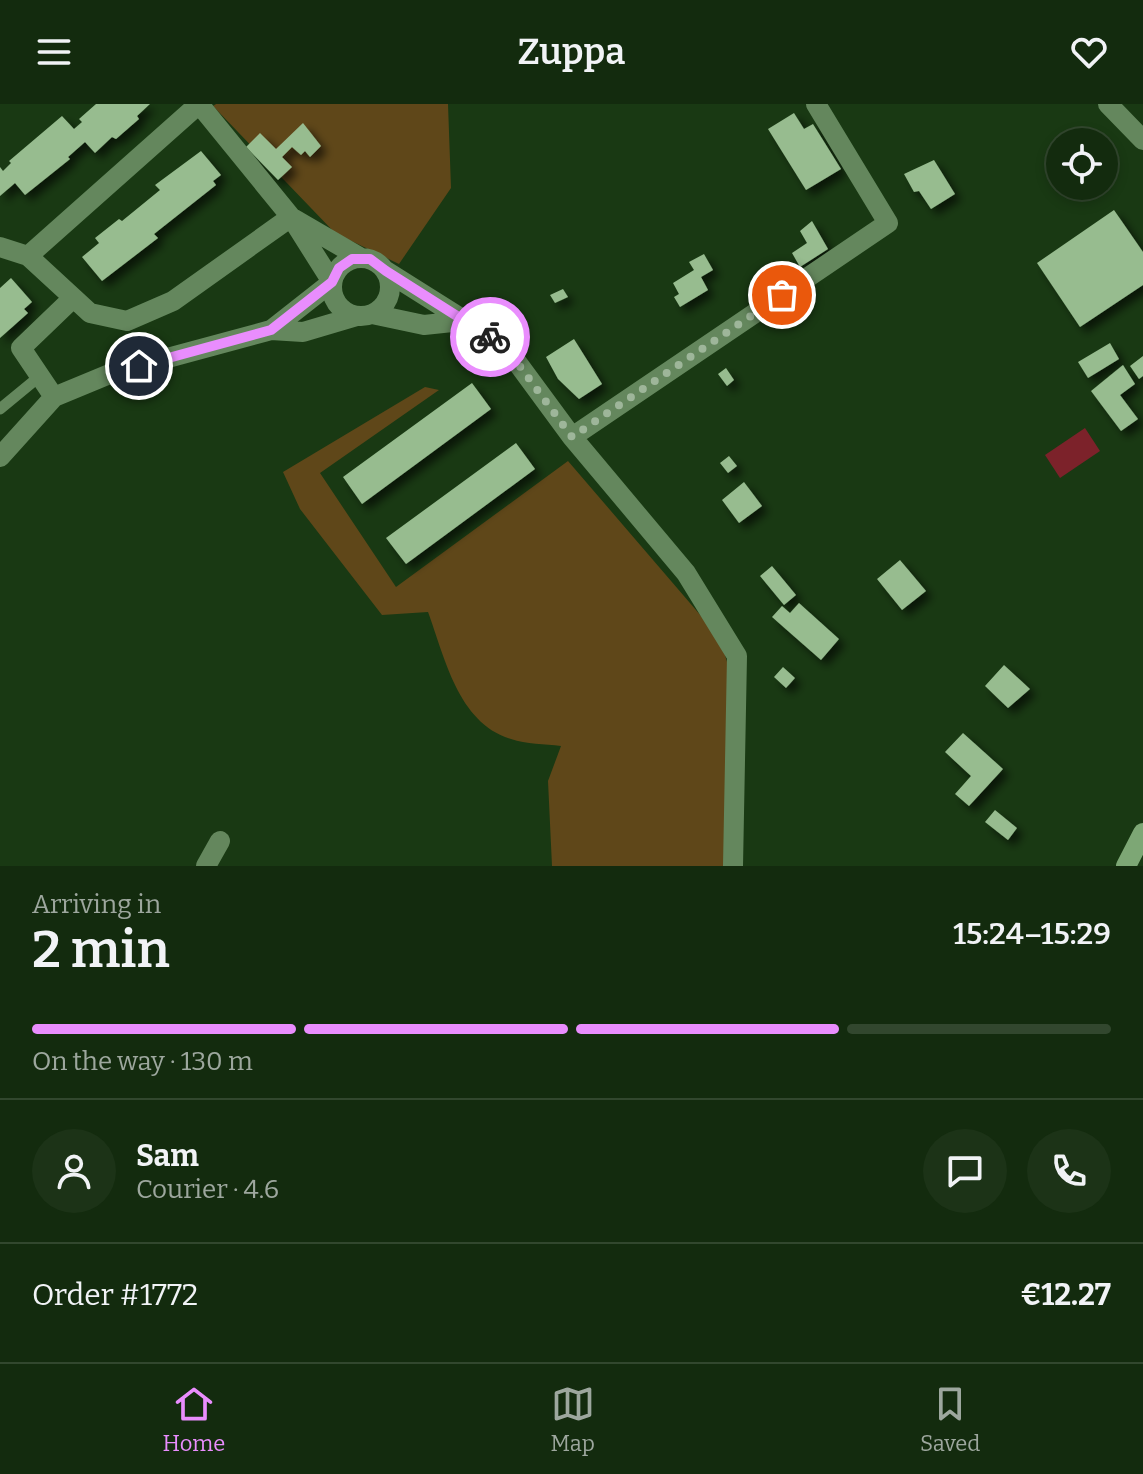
<!DOCTYPE html>
<html lang="en">
<head>
<meta charset="utf-8">
<style>
  :root { --surface:#132b0e; --page:#1c3317; --text:#f1f3f6; --muted:#9da79e; --line:#32472e; --accent:#e98dfd }
  body { margin:0; font-family:Bitter,serif; background:var(--page); color:var(--text); height:100vh; display:flex; flex-direction:column; font-size:30px; white-space:nowrap }
  * { box-sizing:border-box; margin:0 }
  p { font-size:26px; color:var(--muted) }
  .icon { flex:none; width:44px; height:44px; fill:none; stroke:currentColor; stroke-width:2; stroke-linecap:round; stroke-linejoin:round }
  .map { position:relative; height:762px; overflow:hidden }
  .details { display:flex; flex-direction:column; background:var(--surface); flex:1 }
  .details>* { flex:none }
  .buttons { position:absolute; left:1046px; top:24px; display:grid; gap:16px }
  .buttons a { display:grid; place-items:center; width:72px; height:72px; border-radius:50%; background:var(--surface); box-shadow:0 4px 12px #0003,0 0 0 2px var(--line); font-size:40px }
  .pin { position:absolute; display:grid; place-items:center; width:68px; height:68px; color:#fff; margin:-34px; border:4px solid #fff; border-radius:50%; box-shadow:0 2px 8px #0007 }
  .courier { position:absolute; display:grid; place-items:center; width:80px; height:80px; margin:-40px; border:6px solid #e98dfd; border-radius:50%; background:#fff; color:#222; box-shadow:0 2px 10px #0007 }
  .overview em { font-style:normal; font-weight:600 }
  .overview div { display:flex; flex-direction:column-reverse }
  .overview { display:flex; align-items:center; justify-content:space-between; height:136px; padding:0 32px }
  h1 { font-size:52px; font-weight:600; line-height:60px }
  .bar { display:grid; grid-template-columns:repeat(4,1fr); gap:12px 8px; align-content:center; height:96px; padding:0 32px }
  .bar i { height:10px; border-radius:6px; background:var(--line) }
  .bar .on { background:var(--accent) }
  .bar p { grid-column:span 4 }
  .line { display:flex; align-items:center; gap:20px; padding:0 32px; border-top:2px solid var(--line) }
  .line div { flex:1 }
  .round { display:grid; place-items:center; flex:none; width:84px; height:84px; border-radius:42px; background:var(--page) }
  header { display:flex; justify-content:space-between; align-items:center; height:104px; padding:0 32px; background:var(--surface); font-size:36px; font-weight:600 }
  .dock { display:flex; justify-content:space-around; align-items:center; height:112px; border-top:2px solid var(--line); background:var(--surface); font-size:22px; color:var(--muted) }
  .dock a { display:grid; justify-items:center; gap:4px }
  .dock .on { color:var(--accent) }
  .map>svg:first-child { display:block }
  .green { fill:#5f4719 }
  .water { fill:#7c222a }
  .building { fill:#97bc8f; filter:url(#shadow) }
  .lines { fill:none; stroke-linecap:round; stroke-linejoin:round }
  .service { stroke:#64875d; stroke-width:11 }
  .minor { stroke:#64875d; stroke-width:20 }
  .primary { stroke:#7da775; stroke-width:20 }
  .done { stroke:#9eb69a; stroke-width:8; stroke-dasharray:0 14.4 }
  .route { stroke:#e98dfd; stroke-width:10 }
</style>
</head>
<body>
<header><svg class="icon" aria-label="menu" viewBox="0 0 24 24"><path d="M4 6h16M4 12h16M4 18h16"/></svg>Zuppa<svg class="icon" aria-label="heart" viewBox="0 0 24 24"><path d="M12 20l-8-8c-3-5 5-10 8-4 3-6 11-1 8 4z"/></svg></header>
<div class="map">
<svg width="1143" height="762" viewBox="0 0 1143 762">
  <defs>
    <filter id="shadow"><feDropShadow dx="6" dy="6" stdDeviation="4" flood-color="#0009"/></filter>
  </defs>
  <rect width="100%" height="100%" fill="#193913"/>
  <path class="green" d="M216,0H448L451,84L399,160L335,129L213,2Z
    M425,283L439,286L320,369L396,483L568,357L720,534L740,602L738,762H552L548,677L561,642C545,640 526,640 511,635C458,619 445,554 428,508L382,511L300,405L283,368Z"/>
  <path class="water" d="M1085,324L1100,347L1060,374L1045,351Z"/>
  <path class="building" d="M96,0H150L137,12L139,15L116,35L112,33L95,49L85,38L68,53L70,55L25,91L15,79L0,92V63L3,67L11,59L9,57L62,12L74,25L82,18L79,15Z
    M794,9L804,25L813,20L841,65L806,86L768,25Z
    M303,19L321,42L310,53L305,47L301,51L292,43L282,53L292,63L278,76L246,43L260,29L276,45Z
    M201,47L221,71L213,77L216,81L154,130L158,134L102,177L82,153L99,139L95,134L119,115L122,117L160,86L155,81Z
    M934,56L955,90L931,105L919,87L914,88L904,70Z
    M1114,106L1143,148V181L1080,223L1037,159Z
    M812,117L828,145L800,163L792,149L807,139L800,127Z
    M704,150L713,166L701,173L708,186L680,203L674,193L679,190L673,179L694,166L689,158Z
    M11,174L32,198L24,205L28,209L0,234V184Z
    M563,185L568,193L555,199L550,191Z
    M574,235L602,280L579,295L558,275L546,253Z
    M1110,239L1119,255L1088,274L1078,258Z
    M1143,252V272L1139,275L1130,262Z
    M1123,261L1135,280L1120,291L1138,315L1121,327L1091,287Z
    M726,264L734,276L727,282L718,270Z
    M472,279L491,305L362,400L343,373Z
    M516,339L535,365L406,460L386,434Z
    M729,352L737,362L728,369L720,359Z
    M744,378L762,402L739,419L722,396Z
    M900,456L926,487L902,506L877,475Z
    M772,462L796,491L784,501L760,472Z
    M799,499L839,535L821,556L772,513L782,502L790,509Z
    M1004,561L1030,585L1008,604L985,582Z
    M783,563L795,574L786,584L774,573Z
    M963,629L1003,665L969,702L955,690L971,672L945,648Z
    M995,706L1017,724L1008,736L985,718Z"/>
  <g class="lines">
    <path class="service" d="M0,305L40,272"/>
    <path class="minor" d="M199,0L291,113L332,178L271,226
      M1108,0L1143,36
      M294,115L361,154
      M0,143L28,152L199,0
      M28,152L90,209L127,217L173,197L291,113
      M332 183a29 29 0 1 1 58 0a29 29 0 1 1-58 0Z
      M386,167L505,242L572,333L686,469L737,552L733,762
      M372,210L424,221L462,217
      M54,293L21,244L73,194
      M572,333L888,119L816,0
      M0,353L54,293L112,269L271,226L303,228L357,212
      M206,762L220,737"/>
    <path class="primary" d="M1126,762L1143,729"/>
  </g>
  <g class="lines">
    <path class="done" d="M490,233L505,242L572,333L782,191"/>
    <path class="route" d="M139,262L271,226L332,178L339,164L352,155H370L386,167L490,233"/>
  </g>
</svg>
<div class="buttons">
<a><svg class="icon" aria-label="locate" viewBox="0 0 24 24"><circle cx="12" cy="12" r="6"/><path d="M12 2v4M12 18v4M2 12h4M18 12h4"/></svg></a>
</div>
<div class="pin" style="left:782px;top:191px;background:#ea580c"><svg class="icon" aria-label="bag" viewBox="0 0 24 24"><path d="M5 8h14l-1 12H6zM9 8a3 3 0 0 1 6 0"/></svg></div>
<div class="pin" style="left:139px;top:262px;background:#1f2937"><svg class="icon" aria-label="home" viewBox="0 0 24 24"><path d="M3 11l9-7 9 7M6 9v11h12V9"/></svg></div>
<div class="courier" style="left:490px;top:233px"><svg class="icon" aria-label="bike" viewBox="0 0 24 24"><circle cx="6" cy="16" r="4"/><circle cx="18" cy="16" r="4"/><path d="M6 16l4-8h5l3 8M10 8l3 8H6M13 5h3"/></svg></div>
</div>
<section class="details">
<div class="overview"><div><h1>2 min</h1><p>Arriving in</p></div><em>15:24–15:29</em></div>
<div class="bar"><i class="on"></i><i class="on"></i><i class="on"></i><i></i><p>On the way · 130 m</p></div>
<div class="line" style="height:144px"><a class="round"><svg class="icon" aria-label="person" viewBox="0 0 24 24"><circle cx="12" cy="8" r="4"/><path d="M4 21q1-7 8-7t8 7"/></svg></a><div><b>Sam</b><p>Courier · 4.6</p></div><a class="round"><svg class="icon" aria-label="chat" viewBox="0 0 24 24"><path d="M4 5h16v11H9l-5 4z"/></svg></a><a class="round"><svg class="icon" aria-label="phone" viewBox="0 0 24 24"><path d="M5 4h4l2 5-3 2q2 4 5 5l2-3 5 2v4C11 20 4 13 5 4z"/></svg></a></div>
<div class="line" style="height:104px"><div>Order #1772</div><b>€12.27</b></div>
</section>
<nav class="dock">
<a class="on"><svg class="icon" aria-label="home" viewBox="0 0 24 24"><path d="M3 11l9-7 9 7M6 9v11h12V9"/></svg>Home</a>
<a><svg class="icon" aria-label="map" viewBox="0 0 24 24"><path d="M3 6l6-2 6 2 6-2v14l-6 2-6-2-6 2zM9 4v14M15 6v14"/></svg>Map</a>
<a><svg class="icon" aria-label="saved" viewBox="0 0 24 24"><path d="M7 4h10v16l-5-4-5 4z"/></svg>Saved</a>
</nav>
</body>
</html>
